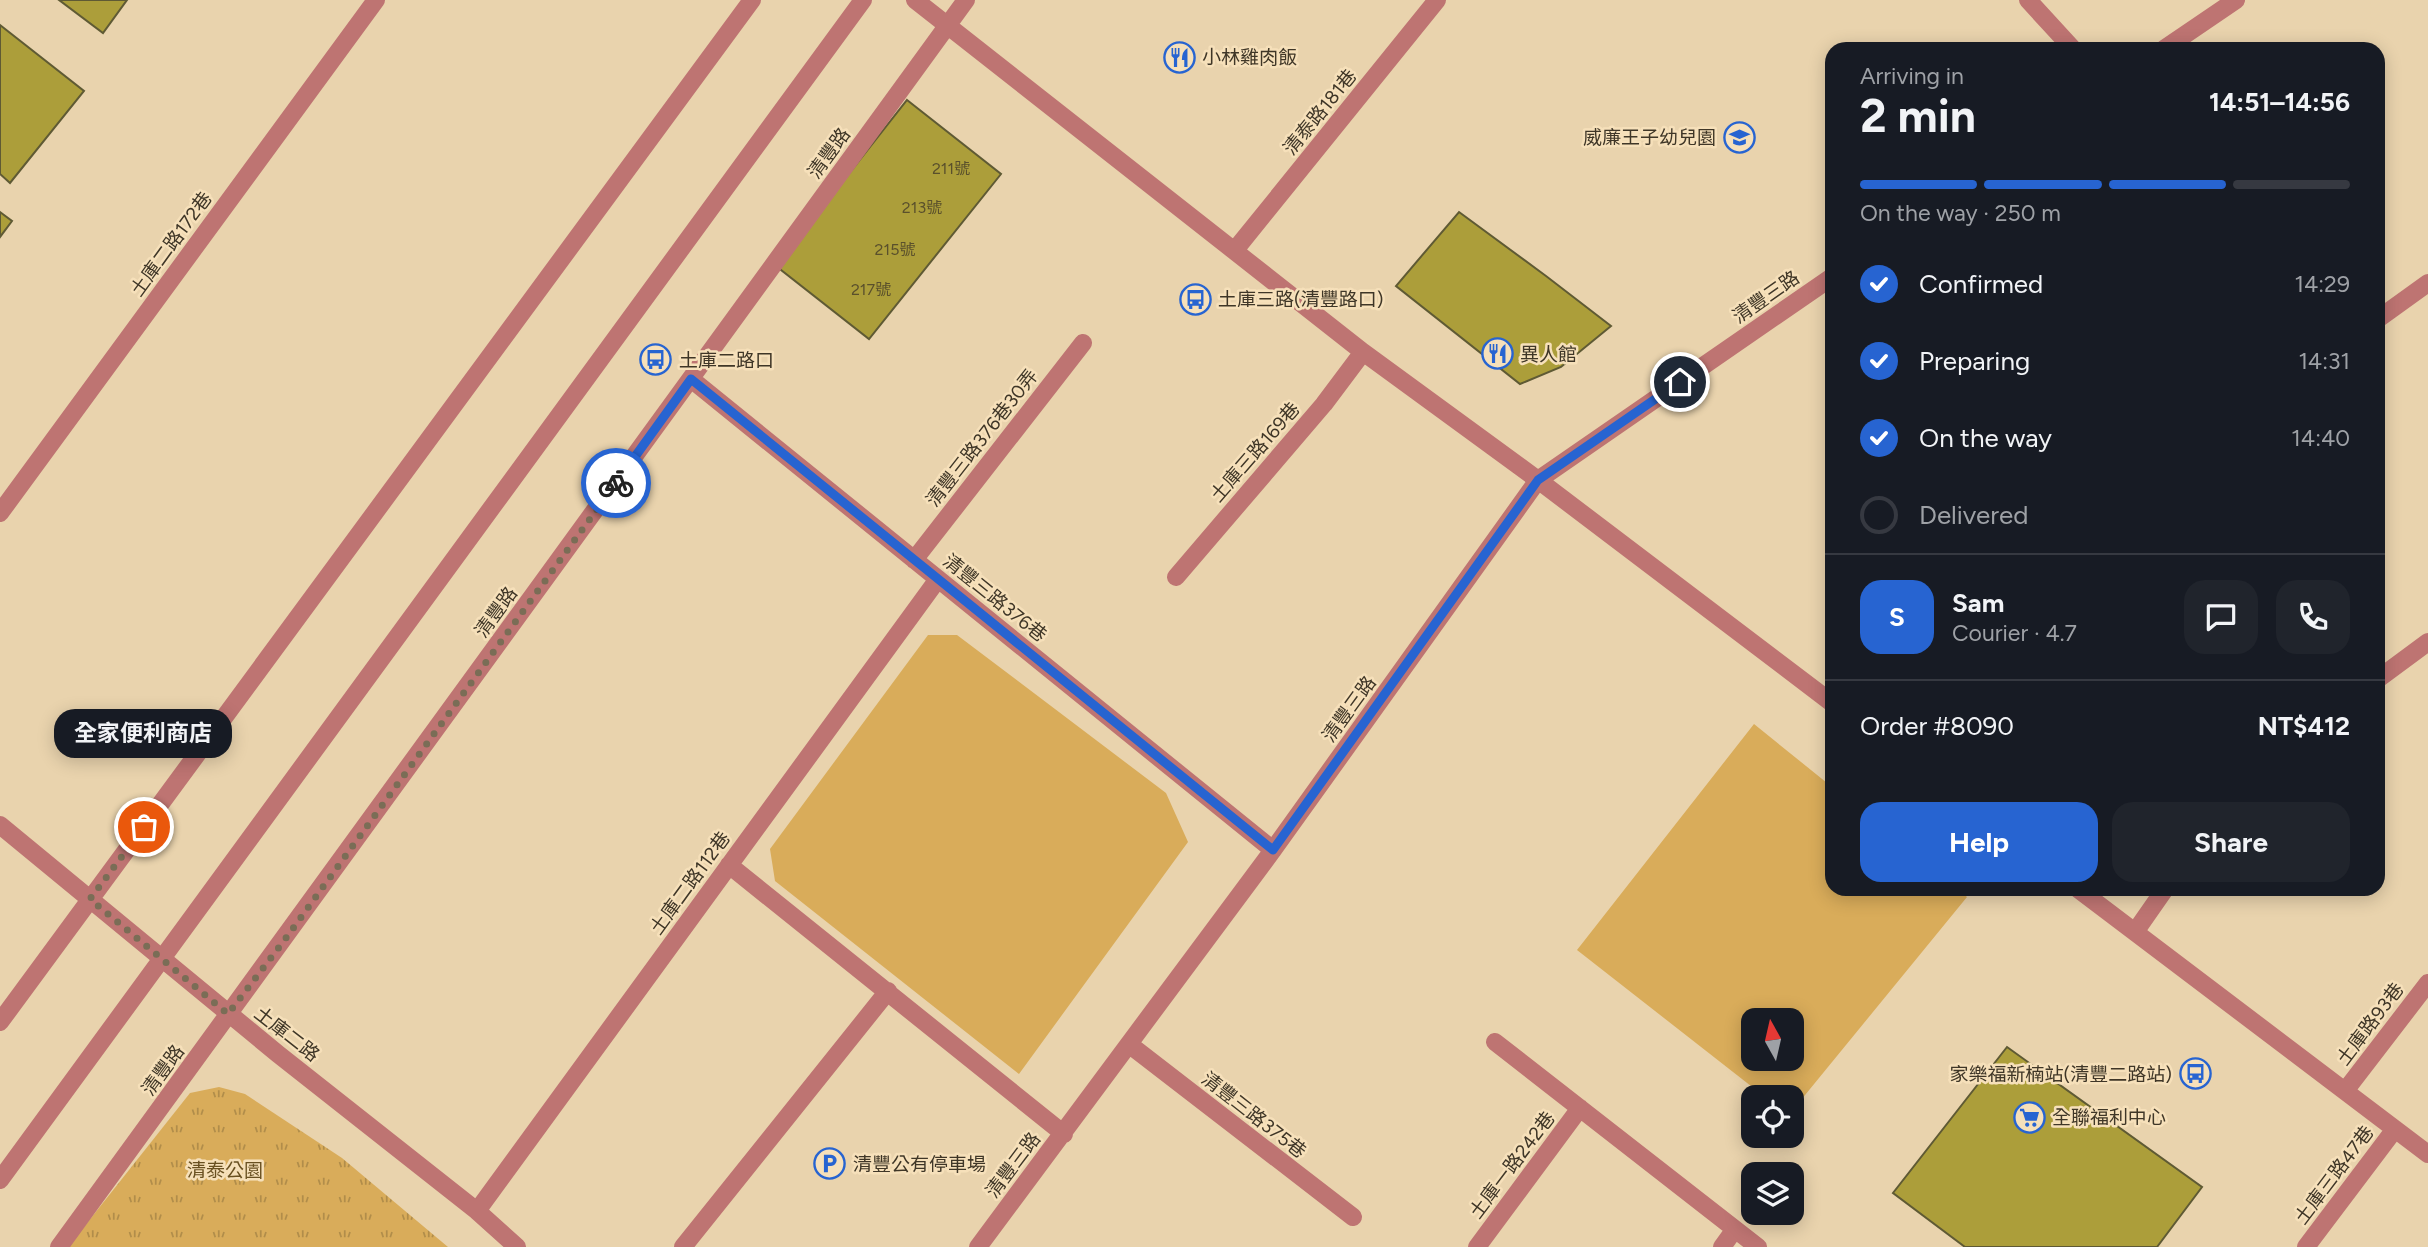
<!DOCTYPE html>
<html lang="en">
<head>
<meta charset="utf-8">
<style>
  :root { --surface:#171b24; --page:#20242c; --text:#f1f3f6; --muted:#9ea1a6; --line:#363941; --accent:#2764d1 }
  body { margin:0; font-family:Figtree,"Noto Sans TC",sans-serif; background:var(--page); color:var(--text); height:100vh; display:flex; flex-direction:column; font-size:26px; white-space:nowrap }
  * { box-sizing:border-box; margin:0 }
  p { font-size:23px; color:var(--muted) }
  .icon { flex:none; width:38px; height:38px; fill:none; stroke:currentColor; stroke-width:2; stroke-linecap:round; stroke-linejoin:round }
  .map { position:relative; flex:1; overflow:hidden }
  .sheet { position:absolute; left:1825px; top:42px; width:560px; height:854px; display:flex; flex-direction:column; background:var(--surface); border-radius:21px; box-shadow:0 4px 18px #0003 }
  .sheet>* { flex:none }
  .needle { width:46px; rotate:352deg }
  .fabs { position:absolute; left:1741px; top:1008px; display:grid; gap:14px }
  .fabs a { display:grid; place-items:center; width:63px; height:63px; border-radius:14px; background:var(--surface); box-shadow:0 4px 18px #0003; font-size:35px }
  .pin { position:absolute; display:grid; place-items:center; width:60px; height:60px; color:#fff; margin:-30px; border:4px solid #fff; border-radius:50%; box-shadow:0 2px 7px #0007 }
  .courier { position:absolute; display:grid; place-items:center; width:70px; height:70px; margin:-35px; border:5px solid #2764d1; border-radius:50%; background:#fff; color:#222; box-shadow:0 2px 9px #0007 }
  .bubble { position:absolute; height:49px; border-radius:21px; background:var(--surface); box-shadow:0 4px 18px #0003; font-size:23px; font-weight:700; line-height:49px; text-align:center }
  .head em { font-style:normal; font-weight:700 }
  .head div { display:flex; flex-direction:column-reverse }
  .head { display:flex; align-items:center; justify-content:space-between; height:119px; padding:0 35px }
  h1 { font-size:46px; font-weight:700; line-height:52px }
  .bar { display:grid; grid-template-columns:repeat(4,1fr); gap:10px 7px; align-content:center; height:84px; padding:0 35px }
  .bar i { height:9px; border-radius:5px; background:var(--line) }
  .bar .current { background:var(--accent) }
  .bar p { grid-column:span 4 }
  .line { display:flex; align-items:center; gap:18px; padding:0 35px; border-top:2px solid var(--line) }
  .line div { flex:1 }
  .round { display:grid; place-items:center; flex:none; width:74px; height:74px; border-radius:21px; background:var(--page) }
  ol { padding:0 35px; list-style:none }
  li { display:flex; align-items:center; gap:21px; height:77px }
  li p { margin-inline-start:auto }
  li .icon { padding:7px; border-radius:50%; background:var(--accent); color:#fff; stroke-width:4 }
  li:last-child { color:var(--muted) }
  li i { width:38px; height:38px; border:4px solid var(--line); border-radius:50% }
  .button { display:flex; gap:14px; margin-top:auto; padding:14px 35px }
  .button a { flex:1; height:80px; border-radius:21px; background:var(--accent); color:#fff; font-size:28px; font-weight:700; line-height:80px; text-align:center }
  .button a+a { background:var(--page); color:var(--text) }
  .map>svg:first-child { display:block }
  .grass { fill:#d9ac5a; fill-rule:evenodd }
  .park { fill:url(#park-tufts) }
  .building { fill:#ac9e3a; stroke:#5f5a34; stroke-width:2 }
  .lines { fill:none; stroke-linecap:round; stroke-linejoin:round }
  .minor { stroke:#be7472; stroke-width:18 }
  .done { stroke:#7a6d56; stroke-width:7; stroke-dasharray:0 12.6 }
  .route { stroke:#2764d1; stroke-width:9 }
  .labels { text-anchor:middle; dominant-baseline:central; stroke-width:5; stroke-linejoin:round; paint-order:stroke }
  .number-label { font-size:16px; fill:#5a502c }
  .poi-label { font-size:19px; fill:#3f3627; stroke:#f6e0ba; text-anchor:start }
  .street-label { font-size:19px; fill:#3f3627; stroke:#f6e0ba }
  .park-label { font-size:19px; fill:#695021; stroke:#f6e0ba }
</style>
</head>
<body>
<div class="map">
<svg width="2428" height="1247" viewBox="0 0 2428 1247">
  <defs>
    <pattern id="park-tufts" width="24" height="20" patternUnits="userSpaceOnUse" patternTransform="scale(1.75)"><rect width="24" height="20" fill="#d9ac5a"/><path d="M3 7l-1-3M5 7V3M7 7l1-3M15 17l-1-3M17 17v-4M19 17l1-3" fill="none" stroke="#b18d4a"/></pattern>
  </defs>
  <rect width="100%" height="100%" fill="#e9d3ad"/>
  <path class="grass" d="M928,635H957L1166,793L1188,842L1019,1074L775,881L770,849Z
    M1754,724L1832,787V889H1958L1967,897L1792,1111V1097H1765L1577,950ZM1754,1020H1792V1059H1754Z"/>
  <path class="park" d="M219,1087L245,1094L342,1158L448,1247H68L190,1093Z"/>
  <path class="building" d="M59,0H127L103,33Z
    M0,25L84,91L10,183L0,174Z
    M907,100L1001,174L869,339L776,266Z
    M0,212L12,221L0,237Z
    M1459,212L1546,276L1611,326L1561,367L1520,384L1396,286Z
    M2007,1047L2202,1187L2157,1247H1965L1893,1193Z"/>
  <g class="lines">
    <path class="minor" d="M915,0L1363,352L1538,480L1832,703
      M2028,0L2073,49
      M2164,49L2236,0
      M1235,250L1437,0
      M2378,319L2428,283
      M691,379L1273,850
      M0,513L376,0
      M914,560L1083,343
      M1176,577L1324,404L1363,352
      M2378,679L2428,642
      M0,825L278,1054L477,1211L517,1247
      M729,865L1064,1134
      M2078,889L2428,1154
      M2135,932L2165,889
      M0,1022L752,0
      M1495,1042L1758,1247
      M1130,1045L1353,1217
      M2345,1091L2428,983
      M0,1180L863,0
      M477,1211L938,579
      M59,1247L966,0
      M683,1247L888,991
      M978,1247L1273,850L1538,480L1832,277
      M1477,1247L1580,1108
      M1722,1247L1735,1229
      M2306,1247L2395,1129"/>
  </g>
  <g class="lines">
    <path class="done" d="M144,827L90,899L228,1014L286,938L616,483"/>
    <path class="route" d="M616,483L691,379L1273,850L1538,480L1680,382"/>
  </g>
  <defs>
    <symbol id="restaurant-ring" viewBox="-11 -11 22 22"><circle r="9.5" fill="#f6e0ba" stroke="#2764d1" stroke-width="1.5"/><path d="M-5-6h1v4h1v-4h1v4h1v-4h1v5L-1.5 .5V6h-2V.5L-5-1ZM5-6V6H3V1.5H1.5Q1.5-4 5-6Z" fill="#2764d1"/></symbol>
    <symbol id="school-ring" viewBox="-11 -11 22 22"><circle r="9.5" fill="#f6e0ba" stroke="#2764d1" stroke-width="1.5"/><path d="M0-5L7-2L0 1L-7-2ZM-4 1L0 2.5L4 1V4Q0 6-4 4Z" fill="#2764d1"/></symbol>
    <symbol id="bus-ring" viewBox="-11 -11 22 22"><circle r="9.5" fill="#f6e0ba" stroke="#2764d1" stroke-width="1.5"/><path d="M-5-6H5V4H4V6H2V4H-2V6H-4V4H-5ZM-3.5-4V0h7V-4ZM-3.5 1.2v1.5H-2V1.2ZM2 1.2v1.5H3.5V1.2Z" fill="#2764d1"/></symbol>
    <symbol id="supermarket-ring" viewBox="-11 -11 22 22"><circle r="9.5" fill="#f6e0ba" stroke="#2764d1" stroke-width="1.5"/><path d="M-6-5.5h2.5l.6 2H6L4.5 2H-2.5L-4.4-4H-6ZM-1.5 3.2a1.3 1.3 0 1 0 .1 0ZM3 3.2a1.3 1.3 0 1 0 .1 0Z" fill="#2764d1"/></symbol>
    <symbol id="parking-ring" viewBox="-11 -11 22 22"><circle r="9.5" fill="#f6e0ba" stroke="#2764d1" stroke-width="1.5"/><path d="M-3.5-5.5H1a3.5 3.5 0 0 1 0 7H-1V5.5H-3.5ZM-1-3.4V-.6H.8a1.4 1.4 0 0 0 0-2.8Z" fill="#2764d1"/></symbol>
  </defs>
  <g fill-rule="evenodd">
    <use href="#restaurant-ring" x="1162" y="40" width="35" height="35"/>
    <use href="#school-ring" x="1722" y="120" width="35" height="35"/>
    <use href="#bus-ring" x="1178" y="282" width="35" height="35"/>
    <use href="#restaurant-ring" x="1480" y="336" width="35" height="35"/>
    <use href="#bus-ring" x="638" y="342" width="35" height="35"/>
    <use href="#bus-ring" x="2178" y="1056" width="35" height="35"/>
    <use href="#supermarket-ring" x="2012" y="1100" width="35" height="35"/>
    <use href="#parking-ring" x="812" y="1146" width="35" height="35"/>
  </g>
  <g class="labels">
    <g class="number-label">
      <text x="951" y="168">211號</text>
      <text x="922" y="207">213號</text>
      <text x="895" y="249">215號</text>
      <text x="871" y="289">217號</text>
    </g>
    <g class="poi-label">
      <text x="1202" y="57">小林雞肉飯</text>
      <text x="1716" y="137" text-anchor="end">威廉王子幼兒園</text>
      <text x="1218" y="299">土庫三路(清豐路口)</text>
      <text x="1520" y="354">異人館</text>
      <text x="679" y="360">土庫二路口</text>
      <text x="2172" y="1074" text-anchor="end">家樂福新楠站(清豐二路站)</text>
      <text x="2052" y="1117">全聯福利中心</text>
      <text x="853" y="1164">清豐公有停車場</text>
    </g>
    <g class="street-label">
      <text transform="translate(1320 112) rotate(-51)">清泰路181巷</text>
      <text transform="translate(829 153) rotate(-54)">清豐路</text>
      <text transform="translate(171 244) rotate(-54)">土庫二路172巷</text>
      <text transform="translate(1766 297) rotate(-35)">清豐三路</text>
      <text transform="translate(982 438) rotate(-52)">清豐三路376巷30弄</text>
      <text transform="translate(1255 452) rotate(-49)">土庫三路169巷</text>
      <text transform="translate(995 598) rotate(39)">清豐三路376巷</text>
      <text transform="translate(496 612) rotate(-54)">清豐路</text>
      <text transform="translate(1349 709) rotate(-54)">清豐三路</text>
      <text transform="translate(690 883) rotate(-54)">土庫二路112巷</text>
      <text transform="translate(2370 1024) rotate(-53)">土庫路93巷</text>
      <text transform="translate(287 1034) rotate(38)">土庫二路</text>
      <text transform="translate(163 1070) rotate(-54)">清豐路</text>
      <text transform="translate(1254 1115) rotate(38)">清豐三路375巷</text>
      <text transform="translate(1013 1165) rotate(-53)">清豐三路</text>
      <text transform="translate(1512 1165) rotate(-53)">土庫一路242巷</text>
      <text transform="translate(2334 1175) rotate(-53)">土庫三路47巷</text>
    </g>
    <g class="park-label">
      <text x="225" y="1170">清泰公園</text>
    </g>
  </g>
</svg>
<div class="fabs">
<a><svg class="needle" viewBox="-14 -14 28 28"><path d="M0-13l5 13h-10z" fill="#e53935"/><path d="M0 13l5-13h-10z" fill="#9ea1a6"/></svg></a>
<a><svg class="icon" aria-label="locate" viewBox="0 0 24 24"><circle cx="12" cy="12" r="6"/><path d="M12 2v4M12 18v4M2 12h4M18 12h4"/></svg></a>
<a><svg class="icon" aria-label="layers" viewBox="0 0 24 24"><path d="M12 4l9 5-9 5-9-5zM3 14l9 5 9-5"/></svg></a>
</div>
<div class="pin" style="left:144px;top:827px;background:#ea580c"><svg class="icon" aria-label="bag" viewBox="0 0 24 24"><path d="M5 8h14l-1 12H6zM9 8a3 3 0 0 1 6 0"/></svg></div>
<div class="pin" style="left:1680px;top:382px;background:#1f2937"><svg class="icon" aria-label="home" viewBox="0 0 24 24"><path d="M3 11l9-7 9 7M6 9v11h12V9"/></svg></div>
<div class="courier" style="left:616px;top:483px"><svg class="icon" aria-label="bike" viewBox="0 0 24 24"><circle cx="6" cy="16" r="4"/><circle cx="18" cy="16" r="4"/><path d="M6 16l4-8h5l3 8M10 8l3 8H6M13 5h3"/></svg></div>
<div class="bubble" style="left:54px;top:709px;width:178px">全家便利商店</div>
<section class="sheet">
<div class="head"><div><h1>2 min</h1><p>Arriving in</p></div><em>14:51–14:56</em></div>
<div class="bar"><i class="current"></i><i class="current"></i><i class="current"></i><i></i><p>On the way · 250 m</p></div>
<ol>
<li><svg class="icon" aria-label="check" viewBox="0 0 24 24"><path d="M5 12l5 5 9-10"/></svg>Confirmed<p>14:29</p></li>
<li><svg class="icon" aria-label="check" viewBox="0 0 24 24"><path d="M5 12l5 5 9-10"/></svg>Preparing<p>14:31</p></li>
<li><svg class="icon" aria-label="check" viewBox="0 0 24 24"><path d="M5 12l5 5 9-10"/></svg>On the way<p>14:40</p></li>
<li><i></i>Delivered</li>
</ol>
<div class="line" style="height:126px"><b class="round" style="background:var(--accent);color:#fff">S</b><div><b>Sam</b><p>Courier · 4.7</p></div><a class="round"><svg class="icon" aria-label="chat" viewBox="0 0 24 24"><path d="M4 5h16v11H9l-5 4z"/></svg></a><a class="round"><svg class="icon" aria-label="phone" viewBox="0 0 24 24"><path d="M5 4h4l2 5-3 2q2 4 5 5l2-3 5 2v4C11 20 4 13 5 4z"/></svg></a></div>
<div class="line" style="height:91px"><div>Order #8090</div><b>NT$412</b></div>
<div class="button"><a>Help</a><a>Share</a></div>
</section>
</div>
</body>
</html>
